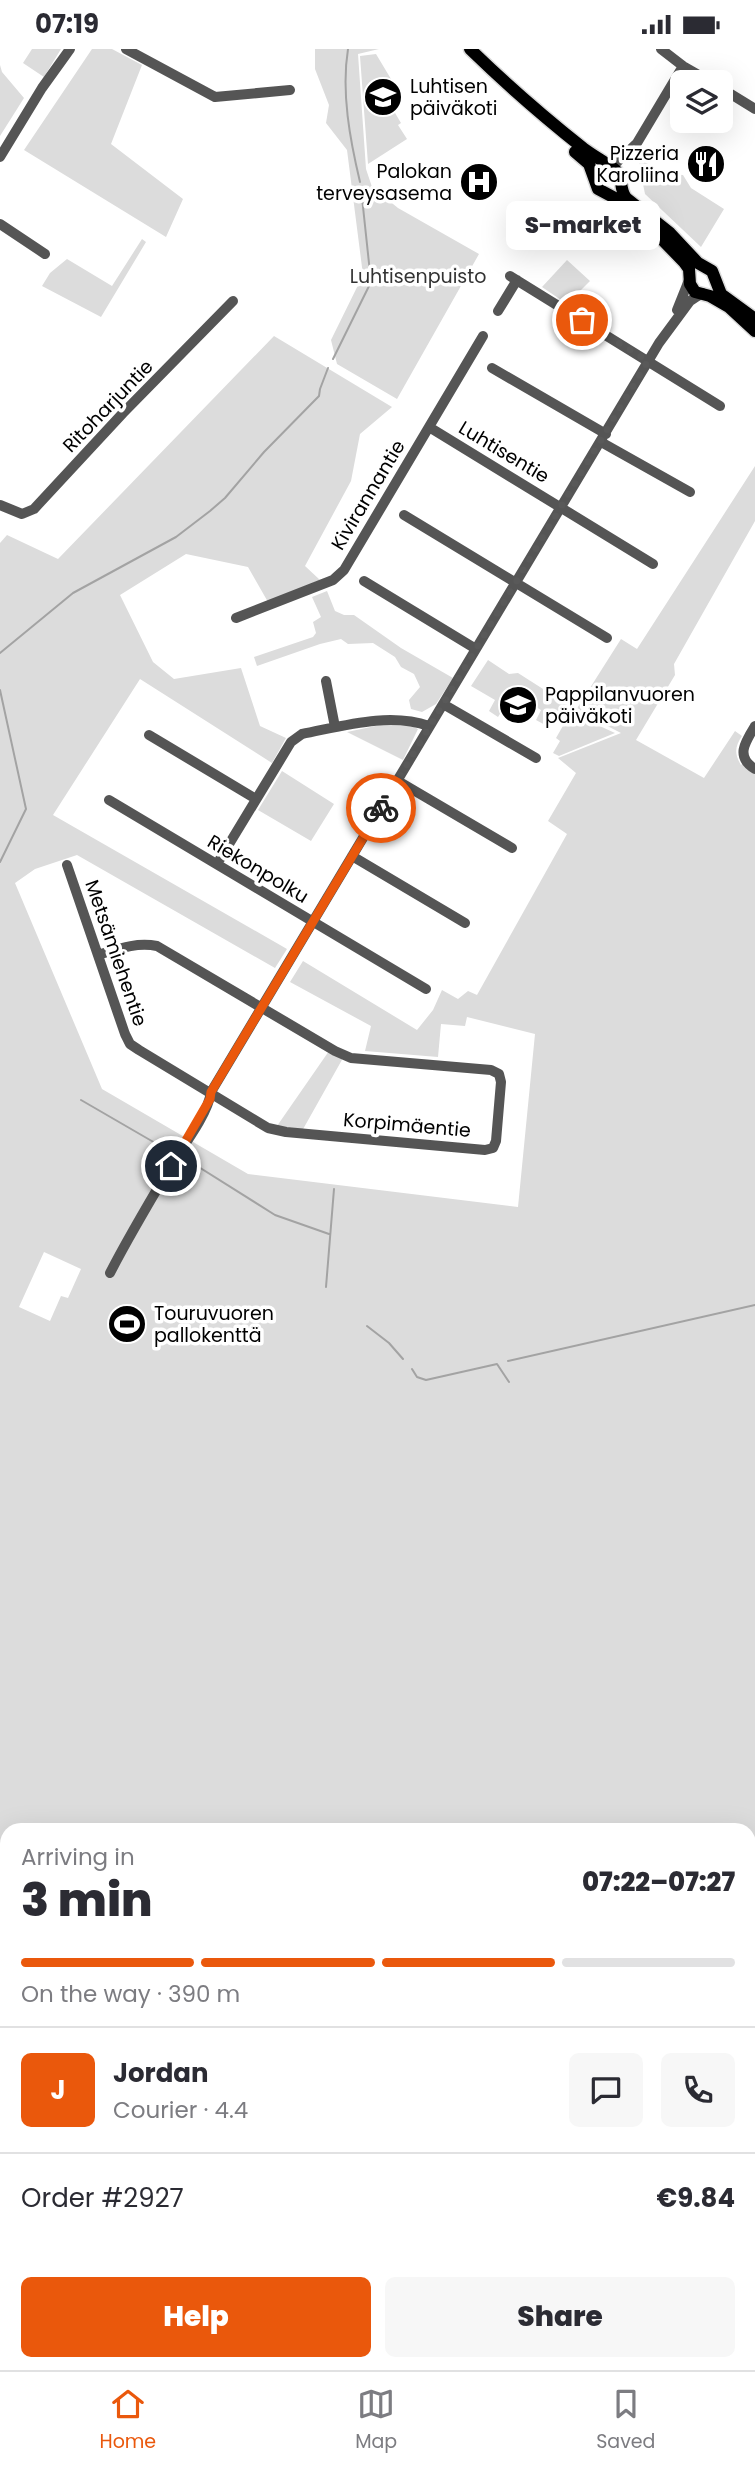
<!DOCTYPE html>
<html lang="en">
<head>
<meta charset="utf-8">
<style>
  :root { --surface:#fff; --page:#f7f7f7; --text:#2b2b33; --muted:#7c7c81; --line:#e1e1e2; --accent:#ea580c }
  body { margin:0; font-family:Poppins,sans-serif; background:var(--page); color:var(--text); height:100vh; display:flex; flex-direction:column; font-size:26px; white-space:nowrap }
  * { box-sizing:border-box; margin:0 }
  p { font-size:23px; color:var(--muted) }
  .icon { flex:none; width:38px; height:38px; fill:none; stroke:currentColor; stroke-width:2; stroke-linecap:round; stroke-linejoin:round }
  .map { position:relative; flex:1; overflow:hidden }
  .side { position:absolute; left:0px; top:1774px; width:756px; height:548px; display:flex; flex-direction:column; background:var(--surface); border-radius:21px 21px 0 0; box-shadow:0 7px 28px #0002 }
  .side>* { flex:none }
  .fabs { position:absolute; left:670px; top:21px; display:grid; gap:14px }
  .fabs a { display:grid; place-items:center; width:63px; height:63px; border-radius:10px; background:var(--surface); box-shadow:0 7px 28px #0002; font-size:35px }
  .pin { position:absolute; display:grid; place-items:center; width:60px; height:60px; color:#fff; margin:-30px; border:4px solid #fff; border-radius:50%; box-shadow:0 2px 7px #0007 }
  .courier { position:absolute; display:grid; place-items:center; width:70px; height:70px; margin:-35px; border:5px solid #ea580c; border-radius:50%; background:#fff; color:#222; box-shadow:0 2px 9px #0007 }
  .bubble { position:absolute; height:49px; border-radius:10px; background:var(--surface); box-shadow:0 7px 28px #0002; font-size:23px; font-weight:800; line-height:49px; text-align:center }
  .head em { font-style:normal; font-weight:800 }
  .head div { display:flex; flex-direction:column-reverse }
  .head { display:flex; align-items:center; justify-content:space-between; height:119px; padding:0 21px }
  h1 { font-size:46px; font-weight:800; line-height:52px }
  .bar { display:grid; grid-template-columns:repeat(4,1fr); gap:10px 7px; align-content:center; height:84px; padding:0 21px }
  .bar i { height:9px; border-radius:5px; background:var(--line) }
  .bar .on { background:var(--accent) }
  .bar p { grid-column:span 4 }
  .line { display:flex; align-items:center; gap:18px; padding:0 21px; border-top:2px solid var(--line) }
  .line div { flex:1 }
  .round { display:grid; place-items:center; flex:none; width:74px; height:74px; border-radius:10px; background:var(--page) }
  .cta { display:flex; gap:14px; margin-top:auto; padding:14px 21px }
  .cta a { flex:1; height:80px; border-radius:10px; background:var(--accent); color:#fff; font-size:28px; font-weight:800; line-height:80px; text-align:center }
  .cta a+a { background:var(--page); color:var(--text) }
  .status { display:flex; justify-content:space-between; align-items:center; height:49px; padding:0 35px; background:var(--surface); direction:ltr }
  .status svg { height:19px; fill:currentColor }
  .menu { display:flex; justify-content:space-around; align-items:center; height:98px; border-top:2px solid var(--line); background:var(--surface); font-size:19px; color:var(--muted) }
  .menu a { display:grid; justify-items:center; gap:4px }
  .menu .on { color:var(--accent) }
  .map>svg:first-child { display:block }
  .green { fill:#dcdcdc; fill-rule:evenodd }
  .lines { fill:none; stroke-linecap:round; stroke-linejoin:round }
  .stream { stroke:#a3a3a3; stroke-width:2 }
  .major-casing { stroke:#dbdbdb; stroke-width:15 }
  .minor { stroke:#555; stroke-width:10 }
  .major { stroke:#000; stroke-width:12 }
  .done { stroke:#595959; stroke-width:7; stroke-dasharray:0 12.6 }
  .route { stroke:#ea580c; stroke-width:9 }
  .labels { text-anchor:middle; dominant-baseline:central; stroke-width:7; stroke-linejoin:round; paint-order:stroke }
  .poi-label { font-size:19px; fill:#000; stroke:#fff; text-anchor:start }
  .park-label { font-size:19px; fill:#333; stroke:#fff }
  .street-label { font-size:19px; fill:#000; stroke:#fff }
</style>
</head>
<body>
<div class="status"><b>07:19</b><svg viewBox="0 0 49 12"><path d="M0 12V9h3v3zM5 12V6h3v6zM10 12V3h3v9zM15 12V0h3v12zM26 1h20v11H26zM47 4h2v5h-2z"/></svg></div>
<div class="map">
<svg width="755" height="2321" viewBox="0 0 755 2321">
  <rect width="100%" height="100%" fill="#fff"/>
  <path class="green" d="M32,0H61L44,28L23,14Z
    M92,0H112L142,16L111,95L183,150L166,188L24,101Z
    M315,0H379L358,5L366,120L372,138L398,159L479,205L397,350L337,315L331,291L363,226L347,101L326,74L329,56L315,20Z
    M376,5L394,35L382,42L401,74L398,76L407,90L368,115L360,7Z
    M0,16L2,23L24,49L0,87Z
    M641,111L667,125L683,126L691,139L724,160L701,198L645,145L639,115Z
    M142,190L146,193L101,268L42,237L50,224L67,210L112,237Z
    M567,211L590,232L567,255L542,238Z
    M274,287L392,358L360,385L351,432L305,517L320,531L268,553L248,518L186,505L120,546L153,613L174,630L241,619L260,677L286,689L272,714L140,630L53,766L287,900L275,919L77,806L35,820L15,834L102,1040L248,1125L518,1158L535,985L467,968L465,977L441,975L438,1008L365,1002L371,977L290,933L303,912L417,981L433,961L442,941L458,950L468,942L477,946L567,785L548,772L576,724L558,709L621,684L576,661L580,668L615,684L559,707L553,704L560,692L556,689L564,675L553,669L547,677L536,671L541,661L513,644L498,668L489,662L495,651L471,637L488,611L509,625L518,624L576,661L621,590L637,600L755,417V472L674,615L675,626L636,691L704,729L735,682L742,687C735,697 734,705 741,716L748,710L755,715V2321H0V494L7,486L58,510ZM44,1203L81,1220L68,1249L61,1247L50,1272L19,1258ZM7,1782H749V2315H7Z
    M327,542L335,562L344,566H354L401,599L453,629L436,655L422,663L411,660L409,651L420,638L414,625L401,618L395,608L373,594L348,595L341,590L320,595L257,617L254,608L313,588L316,584L313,573L321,568L312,548Z
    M407,674L418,680L403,711L347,683L385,675Z
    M282,722L334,755L311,792L258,761Z
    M329,1002L343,1009L302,1082L277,1077Z"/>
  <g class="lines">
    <path class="stream" d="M348,0C341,43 350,91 360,133
      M333,310L371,233L361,139
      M0,604L73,544L176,488L210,462L225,449L264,403L319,347L320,340L328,319
      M0,641L26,760L0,813
      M81,1051L169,1102
      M186,1110L275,1166L329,1185
      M326,1238L334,1140
      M367,1277L389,1294L403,1310
      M508,1312L755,1256
      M412,1320L417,1328L426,1331L497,1315L509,1333"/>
    <defs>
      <path id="major" d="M470,0C506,35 544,68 583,99C590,105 616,119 618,124C623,131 619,139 626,149L670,184L698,214L712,222L721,245L755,270
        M575,103L589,115L598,140L613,148L647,175L684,213L689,220L690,235L695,243L710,247L729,258L755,282"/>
    </defs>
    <use href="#major" class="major-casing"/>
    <path class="minor" d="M126,0L215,48L290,41
      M661,0L683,17L711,33
      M721,39L755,60
      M0,108L42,39L70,0
      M612,118L637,94L683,17
      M0,175L45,205
      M510,227L720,357
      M677,261L689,231
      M498,262L517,231
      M492,319L606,385
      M429,378L653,515
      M601,393L690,443
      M0,456L22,465L34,460L123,364L233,252
      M404,466L607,589
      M364,532L476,600
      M236,569L333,531L344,521L483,287
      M326,632L335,678
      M443,655L536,709
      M755,677C745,693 735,708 755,720
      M149,686L256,750
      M398,732L512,799
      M109,751L426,940
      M352,807L465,874
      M217,815L291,693L302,685C343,677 389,663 429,677
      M67,816L125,985L130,995L139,1001L268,1079L286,1083L485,1101L493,1099L496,1092L501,1033L499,1025L491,1021L351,1009L335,1002L157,897C136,893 118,900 98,906
      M110,1224C130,1185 153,1147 175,1110C187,1092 208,1064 211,1043L659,294L690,252L702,244"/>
    <use href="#major" class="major"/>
  </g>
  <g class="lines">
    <path class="done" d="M381,759L648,312L582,271"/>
    <path class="route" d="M171,1117L210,1050L211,1043L381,759"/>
  </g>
  <defs>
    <symbol id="school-disc" viewBox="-11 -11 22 22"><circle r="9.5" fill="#000" stroke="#fff"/><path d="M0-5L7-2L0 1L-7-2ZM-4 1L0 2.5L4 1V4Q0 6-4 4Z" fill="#fff"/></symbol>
    <symbol id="restaurant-disc" viewBox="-11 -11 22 22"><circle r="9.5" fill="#000" stroke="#fff"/><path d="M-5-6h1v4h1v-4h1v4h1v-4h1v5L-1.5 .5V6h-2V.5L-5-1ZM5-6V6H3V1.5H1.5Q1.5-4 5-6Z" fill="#fff"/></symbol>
    <symbol id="hospital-disc" viewBox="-11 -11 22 22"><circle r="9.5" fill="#000" stroke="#fff"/><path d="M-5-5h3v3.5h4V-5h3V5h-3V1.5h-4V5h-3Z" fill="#fff"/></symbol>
    <symbol id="stadium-disc" viewBox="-11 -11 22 22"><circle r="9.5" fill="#000" stroke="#fff"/><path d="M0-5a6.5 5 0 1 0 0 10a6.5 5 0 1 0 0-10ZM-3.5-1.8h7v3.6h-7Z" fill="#fff"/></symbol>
  </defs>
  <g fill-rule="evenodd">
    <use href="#school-disc" x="361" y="26" width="44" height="44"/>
    <use href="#restaurant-disc" x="684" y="93" width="44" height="44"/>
    <use href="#hospital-disc" x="457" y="111" width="44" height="44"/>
    <use href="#school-disc" x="496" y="634" width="44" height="44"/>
    <use href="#stadium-disc" x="105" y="1253" width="44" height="44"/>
  </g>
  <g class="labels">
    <g class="poi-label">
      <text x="410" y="37">Luhtisen<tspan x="410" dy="22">päiväkoti</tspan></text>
      <text x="679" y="104" text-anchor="end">Pizzeria<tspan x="679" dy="22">Karoliina</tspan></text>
      <text x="452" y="122" text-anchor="end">Palokan<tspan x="452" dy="22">terveysasema</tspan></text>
      <text x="545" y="645">Pappilanvuoren<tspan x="545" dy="22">päiväkoti</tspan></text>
      <text x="154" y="1264">Touruvuoren<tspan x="154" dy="22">pallokenttä</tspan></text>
    </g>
    <g class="park-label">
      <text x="418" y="227">Luhtisenpuisto</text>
    </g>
    <g class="street-label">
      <text transform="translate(108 357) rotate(-46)">Ritoharjuntie</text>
      <text transform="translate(504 403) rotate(31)">Luhtisentie</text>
      <text transform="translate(368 446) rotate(-59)">Kivirannantie</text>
      <text transform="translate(258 820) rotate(31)">Riekonpolku</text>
      <text transform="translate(116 904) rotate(71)">Metsämiehentie</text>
      <text transform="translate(407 1076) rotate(5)">Korpimäentie</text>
    </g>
  </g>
</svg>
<div class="fabs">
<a><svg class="icon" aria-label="layers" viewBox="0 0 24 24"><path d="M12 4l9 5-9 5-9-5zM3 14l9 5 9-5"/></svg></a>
</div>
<div class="pin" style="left:582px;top:271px;background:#ea580c"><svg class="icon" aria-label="bag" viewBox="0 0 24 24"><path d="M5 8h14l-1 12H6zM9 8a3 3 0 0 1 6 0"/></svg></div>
<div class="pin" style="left:171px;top:1117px;background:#1f2937"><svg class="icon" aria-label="home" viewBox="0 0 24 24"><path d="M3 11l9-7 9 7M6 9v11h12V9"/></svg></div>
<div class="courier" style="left:381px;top:759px"><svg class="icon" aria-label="bike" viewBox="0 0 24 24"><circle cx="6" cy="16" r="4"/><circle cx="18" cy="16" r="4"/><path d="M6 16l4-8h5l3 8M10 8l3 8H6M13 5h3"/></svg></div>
<div class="bubble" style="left:506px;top:152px;width:154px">S-market</div>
<section class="side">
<div class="head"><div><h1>3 min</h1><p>Arriving in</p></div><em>07:22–07:27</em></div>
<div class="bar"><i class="on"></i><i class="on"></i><i class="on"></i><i></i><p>On the way · 390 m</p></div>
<div class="line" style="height:126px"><b class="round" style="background:var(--accent);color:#fff">J</b><div><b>Jordan</b><p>Courier · 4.4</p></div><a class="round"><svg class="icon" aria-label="chat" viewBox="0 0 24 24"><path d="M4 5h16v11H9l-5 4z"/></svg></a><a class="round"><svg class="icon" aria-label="phone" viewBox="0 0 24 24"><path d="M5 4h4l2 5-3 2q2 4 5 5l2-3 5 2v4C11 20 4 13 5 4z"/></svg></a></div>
<div class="line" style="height:91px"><div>Order #2927</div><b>€9.84</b></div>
<div class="cta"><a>Help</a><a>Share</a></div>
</section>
</div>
<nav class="menu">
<a class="on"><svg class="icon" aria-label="home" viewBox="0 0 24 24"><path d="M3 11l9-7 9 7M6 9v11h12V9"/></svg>Home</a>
<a><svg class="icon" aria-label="map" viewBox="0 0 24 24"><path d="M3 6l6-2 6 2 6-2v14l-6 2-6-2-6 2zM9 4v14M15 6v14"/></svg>Map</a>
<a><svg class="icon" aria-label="saved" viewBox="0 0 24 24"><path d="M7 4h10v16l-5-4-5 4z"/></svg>Saved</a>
</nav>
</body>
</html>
